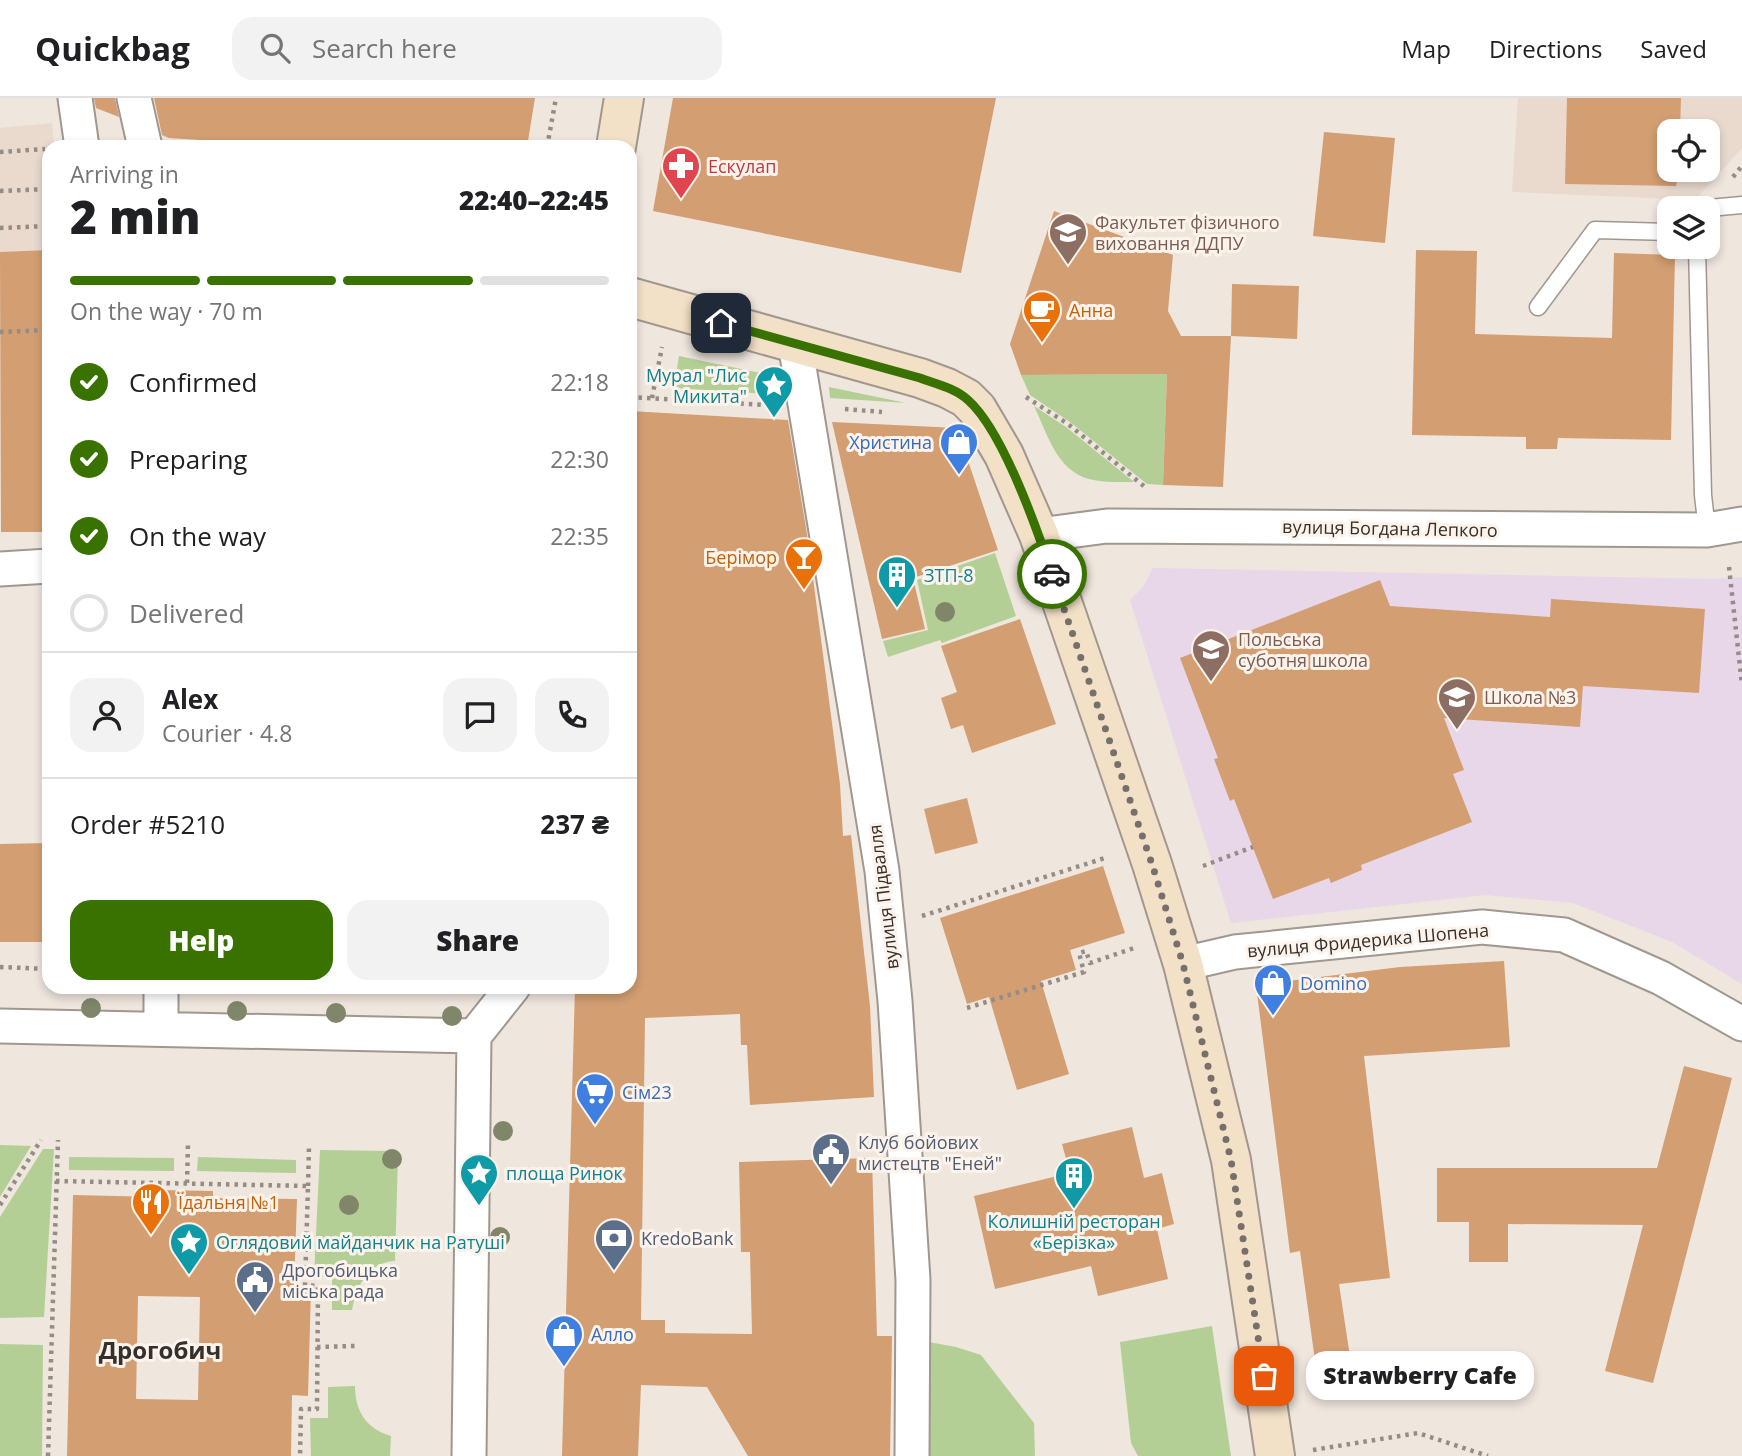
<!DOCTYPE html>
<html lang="en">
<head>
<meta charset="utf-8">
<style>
  :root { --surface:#fff; --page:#f2f2f2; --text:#202124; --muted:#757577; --line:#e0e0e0; --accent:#3a7200 }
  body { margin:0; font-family:"Open Sans",sans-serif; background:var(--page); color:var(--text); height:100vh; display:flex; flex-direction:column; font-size:26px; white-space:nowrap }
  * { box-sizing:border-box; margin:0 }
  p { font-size:23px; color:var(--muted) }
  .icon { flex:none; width:38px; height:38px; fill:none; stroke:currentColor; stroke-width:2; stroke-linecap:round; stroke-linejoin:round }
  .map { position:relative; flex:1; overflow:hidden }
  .side { position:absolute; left:42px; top:42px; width:595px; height:854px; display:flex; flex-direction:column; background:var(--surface); border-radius:21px; box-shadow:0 4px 10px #0003 }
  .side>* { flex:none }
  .tools { position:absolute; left:1657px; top:21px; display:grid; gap:14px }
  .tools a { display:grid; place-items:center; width:63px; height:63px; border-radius:14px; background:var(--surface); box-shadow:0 4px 10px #0003; font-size:35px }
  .pin { position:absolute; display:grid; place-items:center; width:60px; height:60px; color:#fff; margin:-30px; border-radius:14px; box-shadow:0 4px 10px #0006 }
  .courier { position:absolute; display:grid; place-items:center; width:70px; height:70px; margin:-35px; border:5px solid #3a7200; border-radius:50%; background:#fff; color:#222; box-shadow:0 2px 9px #0007 }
  .bubble { position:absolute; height:49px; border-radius:21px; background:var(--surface); box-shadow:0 4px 10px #0003; font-size:23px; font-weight:800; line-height:49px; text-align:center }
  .overview em { font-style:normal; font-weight:800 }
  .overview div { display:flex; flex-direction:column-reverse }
  .overview { display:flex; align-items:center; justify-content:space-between; height:119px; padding:0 28px }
  h1 { font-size:46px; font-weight:800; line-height:52px }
  .bar { display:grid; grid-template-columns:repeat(4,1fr); gap:10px 7px; align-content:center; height:84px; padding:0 28px }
  .bar i { height:9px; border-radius:5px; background:var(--line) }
  .bar .selected { background:var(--accent) }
  .bar p { grid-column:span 4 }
  .line { display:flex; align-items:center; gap:18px; padding:0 28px; border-top:2px solid var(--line) }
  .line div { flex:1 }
  .round { display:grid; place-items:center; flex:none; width:74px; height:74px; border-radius:21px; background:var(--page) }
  ol { padding:0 28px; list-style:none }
  li { display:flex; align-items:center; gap:21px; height:77px }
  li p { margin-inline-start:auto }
  li .icon { padding:7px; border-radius:50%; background:var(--accent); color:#fff; stroke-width:4 }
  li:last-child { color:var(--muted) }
  li i { width:38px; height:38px; border:4px solid var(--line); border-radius:50% }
  .action { display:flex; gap:14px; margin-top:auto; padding:14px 28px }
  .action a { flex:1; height:80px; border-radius:21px; background:var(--accent); color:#fff; font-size:28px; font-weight:800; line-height:80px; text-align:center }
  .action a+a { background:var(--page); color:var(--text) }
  header { display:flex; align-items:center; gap:42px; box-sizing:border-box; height:98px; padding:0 35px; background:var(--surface); border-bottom:2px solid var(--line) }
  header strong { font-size:33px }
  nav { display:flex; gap:38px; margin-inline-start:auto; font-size:24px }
  .search { width:490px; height:63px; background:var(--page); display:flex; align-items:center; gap:18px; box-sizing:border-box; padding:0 24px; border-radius:21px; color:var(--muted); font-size:26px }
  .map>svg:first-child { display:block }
  .built { fill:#e9dacd; fill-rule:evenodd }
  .education { fill:#e8d7e9 }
  .green { fill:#b4cf96 }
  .building { fill:#d39e72; fill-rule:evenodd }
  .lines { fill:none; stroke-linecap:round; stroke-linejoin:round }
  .lane-casing { stroke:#a0978f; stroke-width:19 }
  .street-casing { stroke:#a0978f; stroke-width:37 }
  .secondary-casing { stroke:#a0978f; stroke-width:42 }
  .path { stroke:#938c87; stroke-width:4.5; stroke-dasharray:3.5 5; stroke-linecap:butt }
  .lane { stroke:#fff; stroke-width:16 }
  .street { stroke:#fff; stroke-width:33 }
  .secondary { stroke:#f2e0c7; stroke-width:38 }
  .tree { fill:#80866a }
  .done { stroke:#75706b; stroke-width:7; stroke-dasharray:0 12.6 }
  .route { stroke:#3a7200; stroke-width:9 }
  .labels { text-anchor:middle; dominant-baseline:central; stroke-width:6; stroke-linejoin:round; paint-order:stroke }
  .health-label { font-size:18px; fill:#be3a42; stroke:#fdf3eb; text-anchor:start }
  .education-label { font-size:18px; fill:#785e54; stroke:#fdf3eb; text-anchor:start }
  .food-label { font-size:18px; fill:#c56008; stroke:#fdf3eb; text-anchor:start }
  .culture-label { font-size:18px; fill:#0d838f; stroke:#fdf3eb; text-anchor:start }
  .shop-label { font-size:18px; fill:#366cbe; stroke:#fdf3eb; text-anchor:start }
  .street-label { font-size:18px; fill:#34302d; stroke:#fdf3eb }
  .service-label { font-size:18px; fill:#4e5e75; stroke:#fdf3eb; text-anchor:start }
  .district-label { font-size:24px; font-weight:bold; fill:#34302d; stroke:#fdf3eb }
</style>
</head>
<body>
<header>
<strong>Quickbag</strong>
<div class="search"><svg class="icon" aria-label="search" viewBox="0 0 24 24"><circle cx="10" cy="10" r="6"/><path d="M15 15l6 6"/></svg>Search here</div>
<nav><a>Map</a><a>Directions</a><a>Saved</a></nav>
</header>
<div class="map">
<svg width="1742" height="1358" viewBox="0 0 1742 1358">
  <rect width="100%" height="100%" fill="#efe6de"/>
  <path class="built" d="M1518,0H1742V50L1695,102L1512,94ZM1670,33H1708V72H1670Z
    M52,25L54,49H49V152L0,154V30Z"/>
  <path class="education" d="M1153,470L1714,481L1742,479V886L1672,844L1573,805L1485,797L1231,825L1130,502L1143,489Z"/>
  <path class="green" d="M679,258L785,280L786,297L674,290Z
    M1167,276L1163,387L1147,386L1070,324L1030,297L1021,277Z
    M829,289L906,305H907L830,300Z
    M1034,308L1066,329L1134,384C1120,384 1103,385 1089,381C1057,373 1047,335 1034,308Z
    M995,455L1016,518L942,545L940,542L888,559L883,543L928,532L917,482Z
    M0,1047L31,1048L0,1099Z
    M43,1051H54L44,1219L0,1220V1119Z
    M320,1052L392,1053L398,1058L395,1163C368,1164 356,1189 352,1212H332V1179H314Z
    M69,1059L174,1060V1073L69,1072Z
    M198,1059L296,1062V1075L197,1073Z
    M1212,1228L1231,1358H1138L1131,1345L1120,1244Z
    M929,1244L956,1249L981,1257L1034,1325L1035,1358H929Z
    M0,1246L43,1247L42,1358H0Z
    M355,1288C355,1314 367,1331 391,1338L390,1358H311L310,1320H328V1289Z"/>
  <path class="building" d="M94,0H115L119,19L96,10Z
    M154,0H535L527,49H309L169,40L162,37Z
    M673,0H996L961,175L653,113Z
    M1567,0H1681L1680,33H1670V72H1679L1676,88L1565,86Z
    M1324,34L1395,40L1385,145L1313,138Z
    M1054,113L1173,157L1168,213L1181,238H1231L1223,389L1163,387L1167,276L1021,277L1010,246Z
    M49,152V434H1L0,154Z
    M1416,152L1477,153L1475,236L1612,240L1614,155L1675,157L1671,342L1558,340L1557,351H1526V339L1412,337Z
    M1232,186L1299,188L1297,241L1231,238Z
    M630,313L788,322L808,442L840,686L843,738L851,737L870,908L874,999L750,1007L747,947H741L740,916L645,920L641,1222H665V1235L752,1236L750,1154H741L739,1064L872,1060L877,1238H892L890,1358H748L707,1289L641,1287L638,1358H562L575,889H630Z
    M832,324L957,330L998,452L913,480L925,531L882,541Z
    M1380,482L1390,508L1550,519L1551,501L1705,511L1699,595L1583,588L1580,629L1444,620L1464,672L1453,676L1472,724L1361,767L1362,772L1331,785L1329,780L1273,801L1234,701L1230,703L1214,661L1218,660L1180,560Z
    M1020,521L1056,626L972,655L963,627L951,631L941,600L957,594L941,548Z
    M967,700L978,745L935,756L924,711Z
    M49,745V844H0V746Z
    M1103,768L1125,835L1070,852L1076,872L1041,883L1069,976L1017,992L989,899L967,906L940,820Z
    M1504,863L1510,949L1364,958L1390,1180L1339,1186L1352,1272L1317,1277L1300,1153L1290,1155L1256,887L1400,869Z
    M1684,968L1732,980L1653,1285L1605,1273L1643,1127L1508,1126V1164H1469V1124H1437V1070H1657Z
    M1132,1029L1144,1080L1162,1075L1174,1126L1157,1131L1168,1181L1098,1198L1091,1168L995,1191L974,1098L1070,1075L1062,1046Z
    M157,1092L213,1093V1100L297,1101L294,1190L311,1191L308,1298L292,1297L291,1358H67L73,1097L157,1099ZM138,1198L200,1199L198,1302L136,1301Z"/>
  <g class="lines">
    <defs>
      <path id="lane" d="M1708,112L1709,110L1742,107
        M1697,149L1703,397L1707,432
        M1538,209L1595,132L1670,134"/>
      <path id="street" d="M75,0L82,49
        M134,0L145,49
        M795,245L882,773L895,903L913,1182L912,1358
        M1039,437L1107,428L1707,432L1742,426
        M0,471L49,468
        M1183,866L1235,854L1482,829L1564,837L1661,880L1742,926
        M0,928L474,938
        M161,931V889
        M474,938L513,889
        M469,1358L474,938"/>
      <path id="secondary" d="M616,49L624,0
        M630,199L920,280L947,290L966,300L977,311L1004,357L1039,437L1152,766L1183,866L1231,1062L1275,1358"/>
    </defs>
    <use href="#lane" class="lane-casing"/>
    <use href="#street" class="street-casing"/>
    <use href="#secondary" class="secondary-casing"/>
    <path class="path" d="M547,49L556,0
      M0,54L45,51
      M1733,79L1742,68
      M0,93L49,91
      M0,130L49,128
      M0,234L49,232
      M630,299L766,307
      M1026,299L1068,326L1145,389
      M652,300L662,249
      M845,311L882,314
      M1729,469L1742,587
      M1203,768L1253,749
      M922,818L1105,760L1104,758
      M0,869L49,871
      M967,910L1084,874L1079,855L1086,853L1090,865L1134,850
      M56,1083L308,1088L305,1187L318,1188L317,1311H301L300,1358
      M187,1085L188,1045
      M308,1088L309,1049
      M0,1107L41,1042
      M317,1249L355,1248
      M1313,1352L1418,1335L1488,1358
      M48,1358L58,1042"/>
    <use href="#lane" class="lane"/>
    <use href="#street" class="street"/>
    <use href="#secondary" class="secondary"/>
  </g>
  <g class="tree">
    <circle cx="945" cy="514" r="10"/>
    <circle cx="91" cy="910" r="10"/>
    <circle cx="237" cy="913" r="10"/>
    <circle cx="336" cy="915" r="10"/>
    <circle cx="452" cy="918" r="10"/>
    <circle cx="503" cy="1033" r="10"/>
    <circle cx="392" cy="1061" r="10"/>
    <circle cx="349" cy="1107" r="10"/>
    <circle cx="500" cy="1139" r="10"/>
  </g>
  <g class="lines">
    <path class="done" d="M1052,476L1152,766L1183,866L1231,1062L1264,1278"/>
    <path class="route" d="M721,225L920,280C936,286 955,290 968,302C1002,332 1037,431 1052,476"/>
  </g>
  <defs>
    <symbol id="pharmacy-pin" viewBox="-11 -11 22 30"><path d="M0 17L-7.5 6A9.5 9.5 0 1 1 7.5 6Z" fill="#e0444e" stroke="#fdf3eb"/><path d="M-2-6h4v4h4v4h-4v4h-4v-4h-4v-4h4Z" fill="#fff"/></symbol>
    <symbol id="university-pin" viewBox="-11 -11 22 30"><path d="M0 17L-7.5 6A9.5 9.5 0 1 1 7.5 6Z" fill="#8d6e63" stroke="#fdf3eb"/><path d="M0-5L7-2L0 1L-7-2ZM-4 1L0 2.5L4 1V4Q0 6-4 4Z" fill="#fff"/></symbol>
    <symbol id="cafe-pin" viewBox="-11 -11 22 30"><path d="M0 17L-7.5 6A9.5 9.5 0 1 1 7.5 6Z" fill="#e8710a" stroke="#fdf3eb"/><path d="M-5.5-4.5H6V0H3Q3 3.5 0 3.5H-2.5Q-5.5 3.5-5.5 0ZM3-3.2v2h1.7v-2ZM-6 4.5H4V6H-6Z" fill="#fff"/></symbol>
    <symbol id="sight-pin" viewBox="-11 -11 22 30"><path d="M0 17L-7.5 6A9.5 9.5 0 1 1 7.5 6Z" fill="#0f9aa8" stroke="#fdf3eb"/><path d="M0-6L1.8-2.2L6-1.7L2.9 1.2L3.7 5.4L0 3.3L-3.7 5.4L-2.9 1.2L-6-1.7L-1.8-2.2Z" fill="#fff"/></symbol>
    <symbol id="shop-pin" viewBox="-11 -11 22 30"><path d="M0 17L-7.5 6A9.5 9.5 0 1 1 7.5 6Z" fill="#3f7fe0" stroke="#fdf3eb"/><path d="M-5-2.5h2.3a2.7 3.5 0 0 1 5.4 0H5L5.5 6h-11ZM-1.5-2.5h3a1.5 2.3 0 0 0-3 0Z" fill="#fff"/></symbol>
    <symbol id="bar-pin" viewBox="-11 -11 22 30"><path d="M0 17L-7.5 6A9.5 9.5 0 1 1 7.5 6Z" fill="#e8710a" stroke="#fdf3eb"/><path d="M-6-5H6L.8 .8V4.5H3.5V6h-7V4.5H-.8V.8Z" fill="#fff"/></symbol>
    <symbol id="building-pin" viewBox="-11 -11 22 30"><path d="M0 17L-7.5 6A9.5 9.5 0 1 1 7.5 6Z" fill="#0f9aa8" stroke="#fdf3eb"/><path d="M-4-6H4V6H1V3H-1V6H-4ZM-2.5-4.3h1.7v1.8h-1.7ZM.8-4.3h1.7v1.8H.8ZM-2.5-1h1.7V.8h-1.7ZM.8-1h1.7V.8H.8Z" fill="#fff"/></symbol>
    <symbol id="school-pin" viewBox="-11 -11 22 30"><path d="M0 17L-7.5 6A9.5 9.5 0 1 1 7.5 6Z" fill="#8d6e63" stroke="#fdf3eb"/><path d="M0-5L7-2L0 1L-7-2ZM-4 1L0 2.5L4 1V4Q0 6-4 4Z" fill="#fff"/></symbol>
    <symbol id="supermarket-pin" viewBox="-11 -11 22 30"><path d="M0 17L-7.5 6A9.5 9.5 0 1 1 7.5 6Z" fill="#3f7fe0" stroke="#fdf3eb"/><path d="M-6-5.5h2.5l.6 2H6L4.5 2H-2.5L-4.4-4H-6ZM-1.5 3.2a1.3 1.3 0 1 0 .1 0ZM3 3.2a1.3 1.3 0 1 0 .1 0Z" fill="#fff"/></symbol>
    <symbol id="civic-pin" viewBox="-11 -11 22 30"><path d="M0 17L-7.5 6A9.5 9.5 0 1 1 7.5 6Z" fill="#5c6f8a" stroke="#fdf3eb"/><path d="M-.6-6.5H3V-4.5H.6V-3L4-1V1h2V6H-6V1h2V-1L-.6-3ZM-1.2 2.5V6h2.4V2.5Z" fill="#fff"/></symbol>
    <symbol id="restaurant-pin" viewBox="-11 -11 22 30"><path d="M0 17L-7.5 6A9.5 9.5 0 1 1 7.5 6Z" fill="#e8710a" stroke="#fdf3eb"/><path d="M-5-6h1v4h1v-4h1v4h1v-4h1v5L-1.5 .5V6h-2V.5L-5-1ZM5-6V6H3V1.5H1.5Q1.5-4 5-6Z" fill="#fff"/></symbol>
    <symbol id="bank-pin" viewBox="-11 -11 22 30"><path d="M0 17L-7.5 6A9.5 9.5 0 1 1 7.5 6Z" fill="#5c6f8a" stroke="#fdf3eb"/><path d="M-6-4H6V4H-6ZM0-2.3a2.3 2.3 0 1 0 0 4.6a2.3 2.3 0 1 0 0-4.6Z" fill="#fff"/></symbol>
  </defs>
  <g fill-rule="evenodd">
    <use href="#pharmacy-pin" x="659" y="46" width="44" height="60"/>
    <use href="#university-pin" x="1046" y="112" width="44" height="60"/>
    <use href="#cafe-pin" x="1020" y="190" width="44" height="60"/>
    <use href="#sight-pin" x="752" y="265" width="44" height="60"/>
    <use href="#shop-pin" x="937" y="322" width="44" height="60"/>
    <use href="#bar-pin" x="782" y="437" width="44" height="60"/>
    <use href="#building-pin" x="875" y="455" width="44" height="60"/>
    <use href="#school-pin" x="1189" y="529" width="44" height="60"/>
    <use href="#school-pin" x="1435" y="577" width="44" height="60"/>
    <use href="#shop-pin" x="1251" y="863" width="44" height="60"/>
    <use href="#supermarket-pin" x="573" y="972" width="44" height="60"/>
    <use href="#civic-pin" x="809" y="1032" width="44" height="60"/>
    <use href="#sight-pin" x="457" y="1053" width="44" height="60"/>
    <use href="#building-pin" x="1052" y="1056" width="44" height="60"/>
    <use href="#restaurant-pin" x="129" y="1082" width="44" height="60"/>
    <use href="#bank-pin" x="592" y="1118" width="44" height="60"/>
    <use href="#sight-pin" x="167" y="1122" width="44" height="60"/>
    <use href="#civic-pin" x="233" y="1160" width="44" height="60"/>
    <use href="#shop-pin" x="542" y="1214" width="44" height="60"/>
  </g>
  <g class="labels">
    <g class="health-label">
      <text x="708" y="68">Ескулап</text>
    </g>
    <g class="education-label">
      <text x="1095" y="124">Факультет фізичного<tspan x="1095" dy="21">виховання ДДПУ</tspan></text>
      <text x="1238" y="541">Польська<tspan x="1238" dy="21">суботня школа</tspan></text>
      <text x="1484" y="599">Школа №3</text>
    </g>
    <g class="food-label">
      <text x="1069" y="212">Анна</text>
      <text x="777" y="459" text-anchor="end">Берімор</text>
      <text x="178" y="1104">Їдальня №1</text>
    </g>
    <g class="culture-label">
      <text x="747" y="277" text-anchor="end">Мурал "Лис<tspan x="747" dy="21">Микита"</tspan></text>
      <text x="924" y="477">ЗТП-8</text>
      <text x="506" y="1075">площа Ринок</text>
      <text x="1074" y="1123" text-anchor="middle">Колишній ресторан<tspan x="1074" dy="21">«Берізка»</tspan></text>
      <text x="216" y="1144">Оглядовий майданчик на Ратуші</text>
    </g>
    <g class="shop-label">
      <text x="932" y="344" text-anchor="end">Христина</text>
      <text x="1300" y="885">Domino</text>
      <text x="622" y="994">Сім23</text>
      <text x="591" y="1236">Алло</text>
    </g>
    <g class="street-label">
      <text transform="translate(1390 430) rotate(1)">вулиця Богдана Лепкого</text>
      <text transform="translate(883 799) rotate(-97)">вулиця Підвалля</text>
      <text transform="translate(1368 842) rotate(-5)">вулиця Фридерика Шопена</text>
    </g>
    <g class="service-label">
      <text x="858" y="1044">Клуб бойових<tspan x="858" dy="21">мистецтв "Еней"</tspan></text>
      <text x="641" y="1140">KredoBank</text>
      <text x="282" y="1172">Дрогобицька<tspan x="282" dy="21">міська рада</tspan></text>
    </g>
    <g class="district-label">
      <text x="160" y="1251">Дрогобич</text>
    </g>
  </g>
</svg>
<div class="tools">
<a><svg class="icon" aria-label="locate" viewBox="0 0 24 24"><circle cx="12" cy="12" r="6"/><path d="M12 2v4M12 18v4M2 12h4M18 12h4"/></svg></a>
<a><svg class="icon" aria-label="layers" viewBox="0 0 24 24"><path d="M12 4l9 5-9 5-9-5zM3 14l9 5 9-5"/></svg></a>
</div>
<div class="pin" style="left:1264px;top:1278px;background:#ea580c"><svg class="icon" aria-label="bag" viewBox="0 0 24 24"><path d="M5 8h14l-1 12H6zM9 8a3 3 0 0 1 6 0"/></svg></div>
<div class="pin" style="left:721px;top:225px;background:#1f2937"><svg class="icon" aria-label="home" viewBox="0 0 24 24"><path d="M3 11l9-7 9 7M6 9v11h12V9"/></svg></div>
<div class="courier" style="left:1052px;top:476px"><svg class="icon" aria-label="car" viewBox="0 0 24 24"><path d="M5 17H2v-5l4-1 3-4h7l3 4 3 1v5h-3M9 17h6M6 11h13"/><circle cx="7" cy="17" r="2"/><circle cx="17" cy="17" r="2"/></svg></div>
<div class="bubble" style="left:1306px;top:1253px;width:228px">Strawberry Cafe</div>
<section class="side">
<div class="overview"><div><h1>2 min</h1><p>Arriving in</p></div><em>22:40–22:45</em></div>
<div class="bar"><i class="selected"></i><i class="selected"></i><i class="selected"></i><i></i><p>On the way · 70 m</p></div>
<ol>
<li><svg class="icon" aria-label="check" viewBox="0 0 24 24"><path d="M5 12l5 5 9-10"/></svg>Confirmed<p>22:18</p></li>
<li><svg class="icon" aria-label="check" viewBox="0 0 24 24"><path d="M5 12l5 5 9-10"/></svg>Preparing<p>22:30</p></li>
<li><svg class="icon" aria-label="check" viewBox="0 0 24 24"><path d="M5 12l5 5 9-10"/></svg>On the way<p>22:35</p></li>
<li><i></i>Delivered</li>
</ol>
<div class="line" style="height:126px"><a class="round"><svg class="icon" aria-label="person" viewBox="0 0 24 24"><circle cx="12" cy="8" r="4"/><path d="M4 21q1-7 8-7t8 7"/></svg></a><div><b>Alex</b><p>Courier · 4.8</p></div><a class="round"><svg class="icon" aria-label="chat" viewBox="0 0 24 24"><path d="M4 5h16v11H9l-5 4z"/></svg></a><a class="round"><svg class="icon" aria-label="phone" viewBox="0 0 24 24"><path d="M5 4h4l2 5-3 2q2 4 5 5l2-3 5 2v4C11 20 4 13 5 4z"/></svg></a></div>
<div class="line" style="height:91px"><div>Order #5210</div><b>237 ₴</b></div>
<div class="action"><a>Help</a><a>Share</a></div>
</section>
</div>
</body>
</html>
